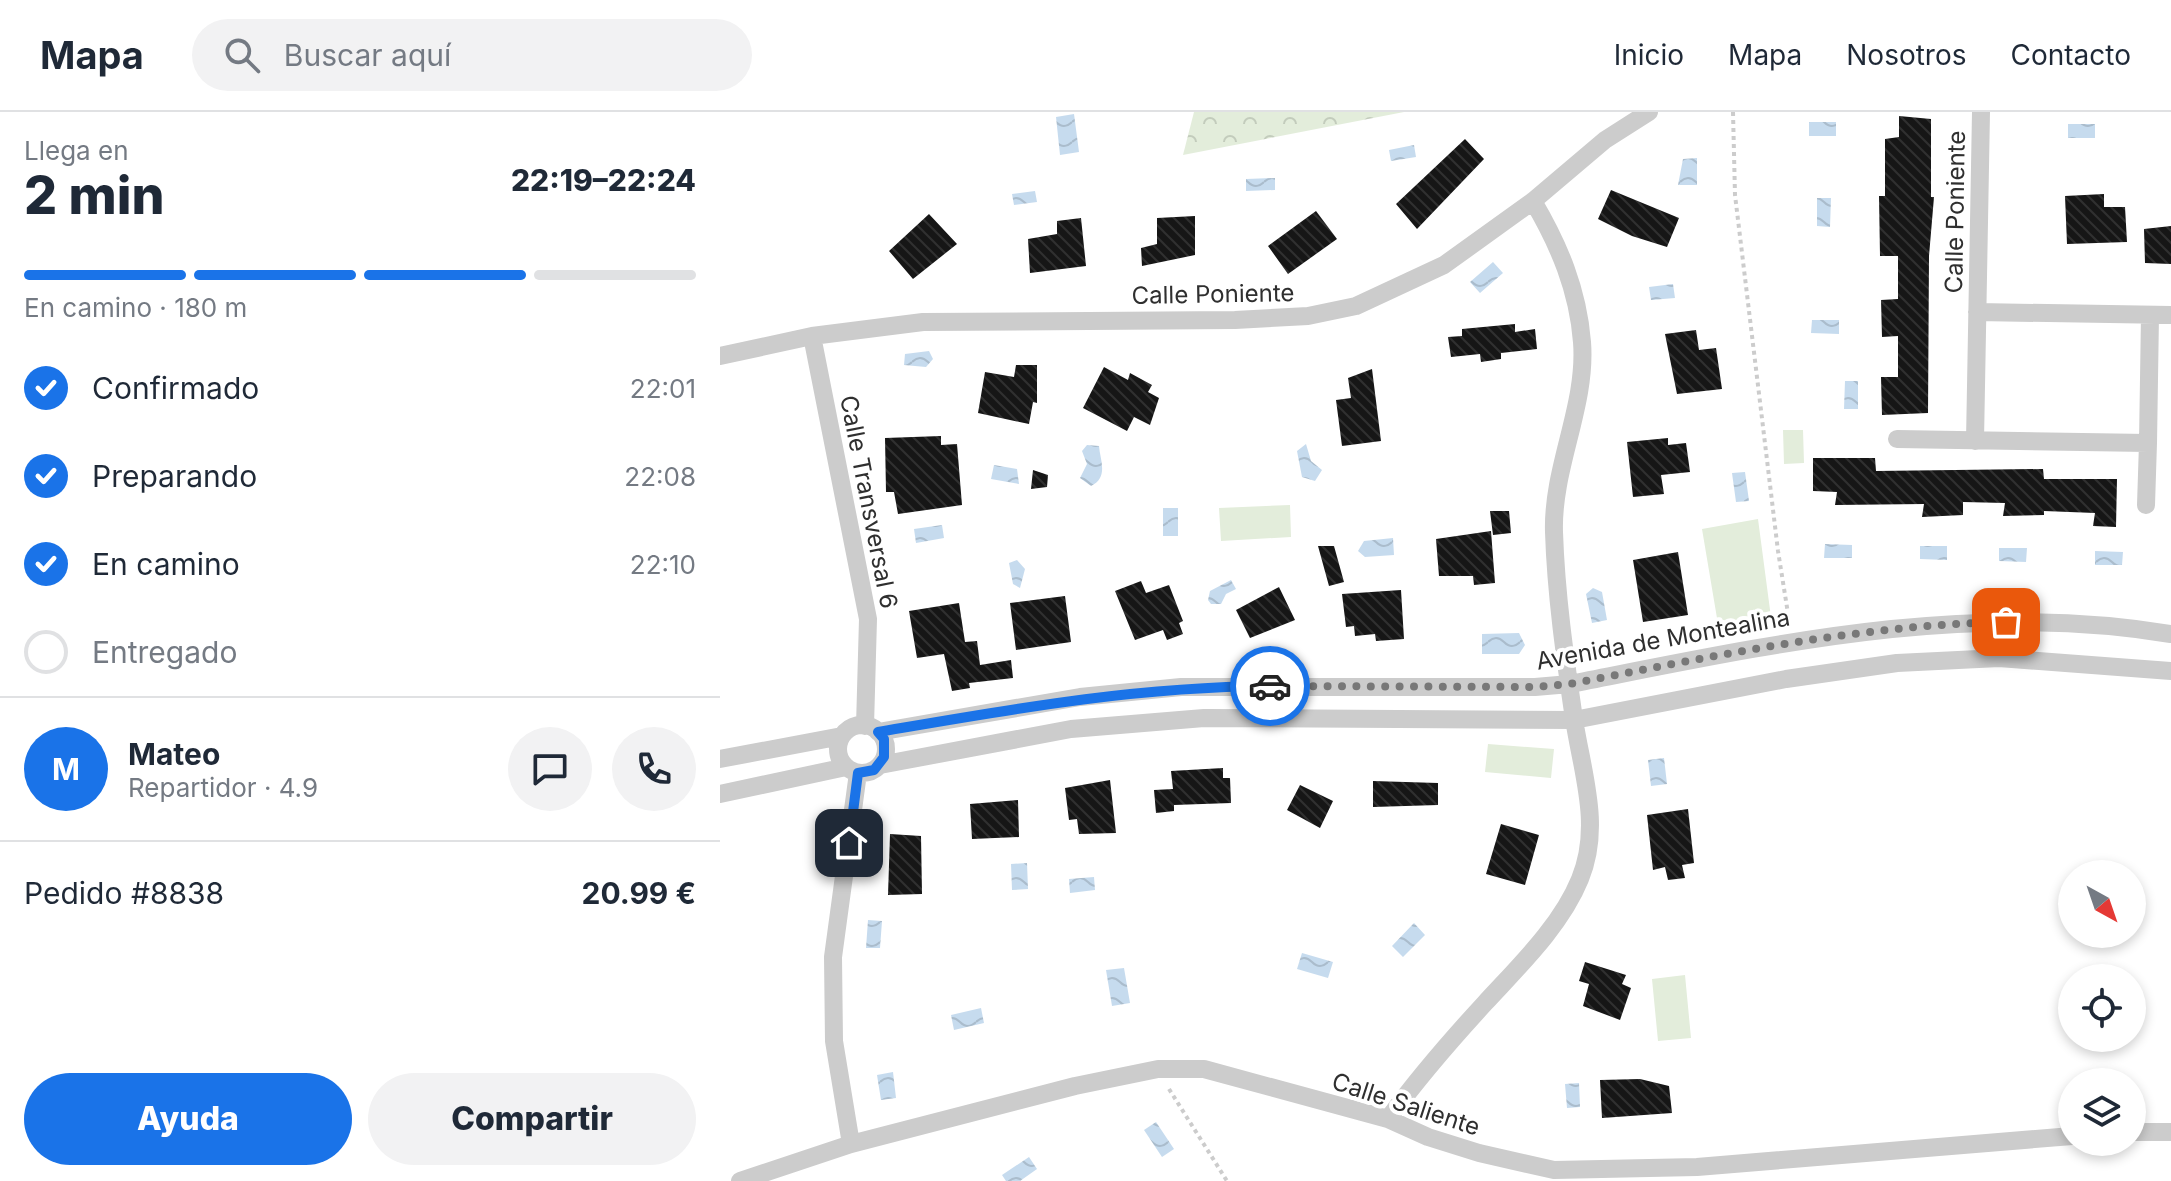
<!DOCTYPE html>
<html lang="es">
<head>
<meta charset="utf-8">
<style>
  :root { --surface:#fff; --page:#f2f2f3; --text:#1f2937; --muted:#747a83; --line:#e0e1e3; --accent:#1a73e8 }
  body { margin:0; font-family:Inter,sans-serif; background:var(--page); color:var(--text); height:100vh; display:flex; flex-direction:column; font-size:30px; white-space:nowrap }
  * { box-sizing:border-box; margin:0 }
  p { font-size:26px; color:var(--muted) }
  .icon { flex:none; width:44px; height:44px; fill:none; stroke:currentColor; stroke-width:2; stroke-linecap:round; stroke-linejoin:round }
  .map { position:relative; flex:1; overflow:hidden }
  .panel { display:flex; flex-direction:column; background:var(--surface); width:720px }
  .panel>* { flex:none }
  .needle { width:52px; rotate:140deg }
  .tools { position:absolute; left:1338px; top:748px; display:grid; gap:16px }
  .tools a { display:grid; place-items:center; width:88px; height:88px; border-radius:50%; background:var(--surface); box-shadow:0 4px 12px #0003; font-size:40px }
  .pin { position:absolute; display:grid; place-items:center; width:68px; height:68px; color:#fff; margin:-34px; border-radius:16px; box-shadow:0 4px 12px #0006 }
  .courier { position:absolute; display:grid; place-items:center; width:80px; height:80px; margin:-40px; border:6px solid #1a73e8; border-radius:50%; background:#fff; color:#222; box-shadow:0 2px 10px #0007 }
  .head em { font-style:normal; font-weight:800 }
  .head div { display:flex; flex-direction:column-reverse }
  .head { display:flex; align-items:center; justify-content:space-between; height:136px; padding:0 24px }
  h1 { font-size:52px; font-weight:800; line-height:60px }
  .bar { display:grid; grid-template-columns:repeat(4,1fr); gap:12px 8px; align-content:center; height:96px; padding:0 24px }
  .bar i { height:10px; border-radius:6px; background:var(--line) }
  .bar .selected { background:var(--accent) }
  .bar p { grid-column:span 4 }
  .line { display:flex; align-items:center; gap:20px; padding:0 24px; border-top:2px solid var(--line) }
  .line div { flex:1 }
  .round { display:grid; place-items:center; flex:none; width:84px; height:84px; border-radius:42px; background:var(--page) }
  ol { padding:0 24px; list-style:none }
  li { display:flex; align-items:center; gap:24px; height:88px }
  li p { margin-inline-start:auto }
  li .icon { padding:8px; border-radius:50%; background:var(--accent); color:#fff; stroke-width:4 }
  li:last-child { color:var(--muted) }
  li i { width:44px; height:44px; border:4px solid var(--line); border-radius:50% }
  .button { display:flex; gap:16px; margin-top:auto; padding:16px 24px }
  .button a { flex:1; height:92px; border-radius:48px; background:var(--accent); color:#fff; font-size:32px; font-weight:800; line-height:92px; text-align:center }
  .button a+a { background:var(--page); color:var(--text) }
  header { display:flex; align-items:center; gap:48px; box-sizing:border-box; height:112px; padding:0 40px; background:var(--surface); border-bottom:2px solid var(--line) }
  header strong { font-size:38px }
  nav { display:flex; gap:44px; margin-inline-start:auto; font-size:28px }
  .search { width:560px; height:72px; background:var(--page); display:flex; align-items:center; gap:20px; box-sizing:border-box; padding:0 28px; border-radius:44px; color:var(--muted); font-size:30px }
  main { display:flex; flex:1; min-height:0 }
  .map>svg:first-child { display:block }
  .green { fill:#e3eddb }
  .forest { fill:url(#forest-crowns) }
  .water { fill:url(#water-waves) }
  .building { fill:url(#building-back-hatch) }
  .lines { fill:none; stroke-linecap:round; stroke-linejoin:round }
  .path { stroke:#ccc; stroke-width:4; stroke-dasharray:4 4; stroke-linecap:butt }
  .minor { stroke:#ccc; stroke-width:18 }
  .done { stroke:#787878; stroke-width:8; stroke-dasharray:0 14.4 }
  .route { stroke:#1a73e8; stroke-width:10 }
  .labels { text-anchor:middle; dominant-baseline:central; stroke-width:8; stroke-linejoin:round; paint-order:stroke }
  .street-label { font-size:24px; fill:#2f2f2f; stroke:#fff }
</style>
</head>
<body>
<header>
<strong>Mapa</strong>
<div class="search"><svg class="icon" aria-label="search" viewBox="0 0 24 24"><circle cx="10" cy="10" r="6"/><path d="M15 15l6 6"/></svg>Buscar aquí</div>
<nav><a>Inicio</a><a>Mapa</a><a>Nosotros</a><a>Contacto</a></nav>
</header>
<main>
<section class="panel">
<div class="head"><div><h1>2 min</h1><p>Llega en</p></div><em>22:19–22:24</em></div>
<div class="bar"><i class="selected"></i><i class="selected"></i><i class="selected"></i><i></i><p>En camino · 180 m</p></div>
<ol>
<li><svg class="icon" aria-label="check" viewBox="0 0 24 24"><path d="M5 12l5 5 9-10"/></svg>Confirmado<p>22:01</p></li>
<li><svg class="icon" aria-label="check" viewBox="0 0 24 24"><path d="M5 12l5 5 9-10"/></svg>Preparando<p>22:08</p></li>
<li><svg class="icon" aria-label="check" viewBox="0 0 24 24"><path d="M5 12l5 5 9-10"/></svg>En camino<p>22:10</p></li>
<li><i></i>Entregado</li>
</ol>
<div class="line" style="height:144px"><b class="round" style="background:var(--accent);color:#fff">M</b><div><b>Mateo</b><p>Repartidor · 4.9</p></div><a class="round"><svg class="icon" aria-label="chat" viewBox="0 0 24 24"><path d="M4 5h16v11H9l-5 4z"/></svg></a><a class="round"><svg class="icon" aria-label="phone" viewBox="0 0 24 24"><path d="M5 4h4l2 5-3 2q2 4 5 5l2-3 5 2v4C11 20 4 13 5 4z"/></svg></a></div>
<div class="line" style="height:104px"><div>Pedido #8838</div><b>20.99 €</b></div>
<div class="button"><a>Ayuda</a><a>Compartir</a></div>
</section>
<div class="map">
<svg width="1451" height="1069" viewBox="0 0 1451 1069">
  <defs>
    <pattern id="forest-crowns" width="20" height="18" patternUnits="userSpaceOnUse" patternTransform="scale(2)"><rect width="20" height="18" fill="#e3eddb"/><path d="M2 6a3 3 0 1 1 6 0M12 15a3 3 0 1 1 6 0" fill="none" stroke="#c3ccbc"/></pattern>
    <pattern id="water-waves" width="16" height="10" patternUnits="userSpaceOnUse" patternTransform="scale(2)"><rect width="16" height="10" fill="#c6dbee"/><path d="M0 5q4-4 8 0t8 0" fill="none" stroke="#aabccc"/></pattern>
    <pattern id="building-back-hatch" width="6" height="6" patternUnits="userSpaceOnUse" patternTransform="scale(2)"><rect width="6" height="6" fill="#161616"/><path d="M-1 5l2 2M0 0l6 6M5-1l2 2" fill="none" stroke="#303030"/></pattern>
  </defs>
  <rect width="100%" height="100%" fill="#fff"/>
  <path class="green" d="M1083,318L1084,351L1064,352L1063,318Z
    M570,393L571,425L501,429L499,396Z
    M1038,407L1052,513L1000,524L982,417Z
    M768,632L834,637L831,666L765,660Z
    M965,863L971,926L938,929L932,867Z"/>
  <path class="forest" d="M474,0H684L463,43Z"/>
  <path class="water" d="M354,2L359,40L340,43L336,5Z
    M1089,10H1116V24H1089Z
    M1348,12H1375V26H1348Z
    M694,33L696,45L671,49L669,38Z
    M977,46V73H958L963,47Z
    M555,66V78L526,79V67Z
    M315,79L317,90L294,93L292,82Z
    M1097,86H1111L1110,115L1097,114Z
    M773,150L783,161L760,181L750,170Z
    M953,172L955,186L931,188L929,175Z
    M1092,208H1119V222L1091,221Z
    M209,239L213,247L206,255L184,253L185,242Z
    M1125,269H1138V297H1124Z
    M586,332L591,349L602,358L595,369L582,365L577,339Z
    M367,333L379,334C380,348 389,365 371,374L360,366L367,352L362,339Z
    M274,353L297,357L299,372L271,367Z
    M1025,360L1029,389L1016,390L1012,361Z
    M443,396H458V424H443Z
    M222,413L224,426L196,431L194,417Z
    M673,426L674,443L645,445L638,439L644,429Z
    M1105,432L1132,433V446H1104Z
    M1200,434H1227V448L1200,447Z
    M1279,436H1307L1306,450L1279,449Z
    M1375,439L1403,440L1402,453H1375Z
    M297,448L305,457L300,476L293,472L289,451Z
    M511,468L516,477L506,482L501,492H491L488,488L490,479Z
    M873,476L882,480L887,508L872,511L866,482Z
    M799,521L805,533L799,542H762V522Z
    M944,646L947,672L931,674L928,648Z
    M307,751L308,777L292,778L291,752Z
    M374,765L375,778L350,781L349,767Z
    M148,808L162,809L160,836H146Z
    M694,811L705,823L683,845L672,834Z
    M582,841L613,850L608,866L577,857Z
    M404,856L410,891L392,894L386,858Z
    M261,896L264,911L234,918L231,903Z
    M173,960L176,986L161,988L157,963Z
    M859,971L860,995L847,996L845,972Z
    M436,1010L454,1037L442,1045L424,1018Z
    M309,1045L317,1057L300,1069H286L282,1063Z"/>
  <path class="building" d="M1179,4L1211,7V85H1214L1209,144L1208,301L1162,303L1161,265H1178V224L1162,225L1161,188L1178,187V144H1160L1159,84H1165V27L1179,25Z
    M745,27L764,47L697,117L676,92Z
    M891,78L959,106L947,135L912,124L878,107Z
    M1384,82V95H1405L1407,130L1347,132L1345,84Z
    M596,99L617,127L568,162L548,134Z
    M209,102L237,132L193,167L169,139Z
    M475,104V143L422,154L421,136L437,132V106Z
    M361,106L366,154L310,161L308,127L337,122V109Z
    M1451,114V152L1425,151L1424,117Z
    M795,212V220L815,217L817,237L781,241V247L761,250L760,242L731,245L728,225L742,224V217Z
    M976,218L979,238L996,236L1002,277L957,282L945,222Z
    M296,253H317V291L313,290L309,312L258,301L265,260L294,265Z
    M384,255L408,268L410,261L432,273L428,280L439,286L430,313L414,305L407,319L363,296Z
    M652,257L661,329L622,334L616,288L631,286L628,266Z
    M221,324V333L237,332L242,393L178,402L174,380H166L165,326Z
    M948,326V333L966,331L970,360L941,363L944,382L913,385L907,330Z
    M1093,346H1155L1156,359L1323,357L1324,367H1397L1396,415L1373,414L1375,401L1324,399V403L1283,404L1285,391L1243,390V403L1202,405L1204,392L1115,393L1117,380L1093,379Z
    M313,358L328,363L327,375L311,377Z
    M770,399H789L791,421L773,423Z
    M771,419L775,471L754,473L753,464H719L716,427Z
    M598,434H614L624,470L609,474Z
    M958,440L968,503L923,510L913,448Z
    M421,469L426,481L449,473L463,509L459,511L463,522L447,528L443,518L415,528L395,479Z
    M559,475L575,508L530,526L516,498Z
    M681,478L684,527L656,529L655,522L635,524L634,514L626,515L622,482Z
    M345,484L351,530L296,538L290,491Z
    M239,491L245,530L257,529L260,553L291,548L293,566L249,571L250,576L232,579L224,542L197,546L189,499Z
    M503,656V666H510L511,691L454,693V699L436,701L434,678L453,677L451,659Z
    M390,668L396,721L359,722L357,707L349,708L345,676Z
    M653,669L718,671V693L653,695Z
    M580,673L613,689L600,716L567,698Z
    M298,688L299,725L252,727L250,692Z
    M968,697L974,751L962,753L965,766L948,768L945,755L933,758L927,703Z
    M781,712L819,723L805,773L766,762Z
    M170,722L201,724L202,782L168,783Z
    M865,850L906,863L902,872L911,876L900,908L863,894L869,872L859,869Z
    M920,967L949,974L952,1001L882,1006L880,968Z"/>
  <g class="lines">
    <path class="path" d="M1013,0L1015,83L1058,439L1070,514
      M449,977L507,1069"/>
    <path class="minor" d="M1257,200L1451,203
      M92,224L148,507L145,614
      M0,244L92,224L203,210L515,208L588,204L636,194L724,153L813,89L885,28L929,0
      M1177,327L1428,331L1430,203
      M1255,329L1261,0
      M1426,393L1428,331
      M118 637a24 24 0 1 1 48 0a24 24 0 1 1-48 0Z
      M158,620L360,585L461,575H815L850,572C1050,533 1246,488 1451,522
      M0,647L122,624
      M160,653L351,617L484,606L854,608L1066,567L1177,551L1279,546L1451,559
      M0,682L126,655
      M668,1007C698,966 730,929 765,891C798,855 841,814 860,767C882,714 862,660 854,607C845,545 836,483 834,420C832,355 867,294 862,230C858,178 839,133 813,89
      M1412,1020H1451
      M131,1032L114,929L113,845L138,661
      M20,1069L131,1032L355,974L438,957H484L668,1007L708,1025L759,1041L834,1058L977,1055L1352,1024"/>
  </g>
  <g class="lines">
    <path class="done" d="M550,574L815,575L850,572C995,544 1138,513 1286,510"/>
    <path class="route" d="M129,731L138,661L154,658L164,645V627L158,620C293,597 413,575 550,574"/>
  </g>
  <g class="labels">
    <g class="street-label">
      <text transform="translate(1235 100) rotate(-89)">Calle Poniente</text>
      <text transform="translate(493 182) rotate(-1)">Calle Poniente</text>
      <text transform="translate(149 390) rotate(79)">Calle Transversal 6</text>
      <text transform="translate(943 527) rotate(-10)">Avenida de Montealina</text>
      <text transform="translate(686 992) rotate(18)">Calle Saliente</text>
    </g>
  </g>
</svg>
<div class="tools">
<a><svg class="needle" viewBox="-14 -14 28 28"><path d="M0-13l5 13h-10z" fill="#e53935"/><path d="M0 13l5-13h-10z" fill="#747a83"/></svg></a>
<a><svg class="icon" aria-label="locate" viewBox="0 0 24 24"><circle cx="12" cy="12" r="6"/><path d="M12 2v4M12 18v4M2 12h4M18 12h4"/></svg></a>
<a><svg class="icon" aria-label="layers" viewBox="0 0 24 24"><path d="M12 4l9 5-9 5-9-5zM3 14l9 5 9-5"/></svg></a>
</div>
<div class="pin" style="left:1286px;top:510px;background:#ea580c"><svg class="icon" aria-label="bag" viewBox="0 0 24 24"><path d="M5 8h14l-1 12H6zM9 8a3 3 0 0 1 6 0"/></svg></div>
<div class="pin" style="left:129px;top:731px;background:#1f2937"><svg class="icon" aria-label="home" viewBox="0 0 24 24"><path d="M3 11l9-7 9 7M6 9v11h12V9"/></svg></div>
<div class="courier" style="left:550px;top:574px"><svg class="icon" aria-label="car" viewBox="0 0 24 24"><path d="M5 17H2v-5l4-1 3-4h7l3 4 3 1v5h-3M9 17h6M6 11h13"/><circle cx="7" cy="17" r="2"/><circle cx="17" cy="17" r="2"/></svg></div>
</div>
</main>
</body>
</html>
